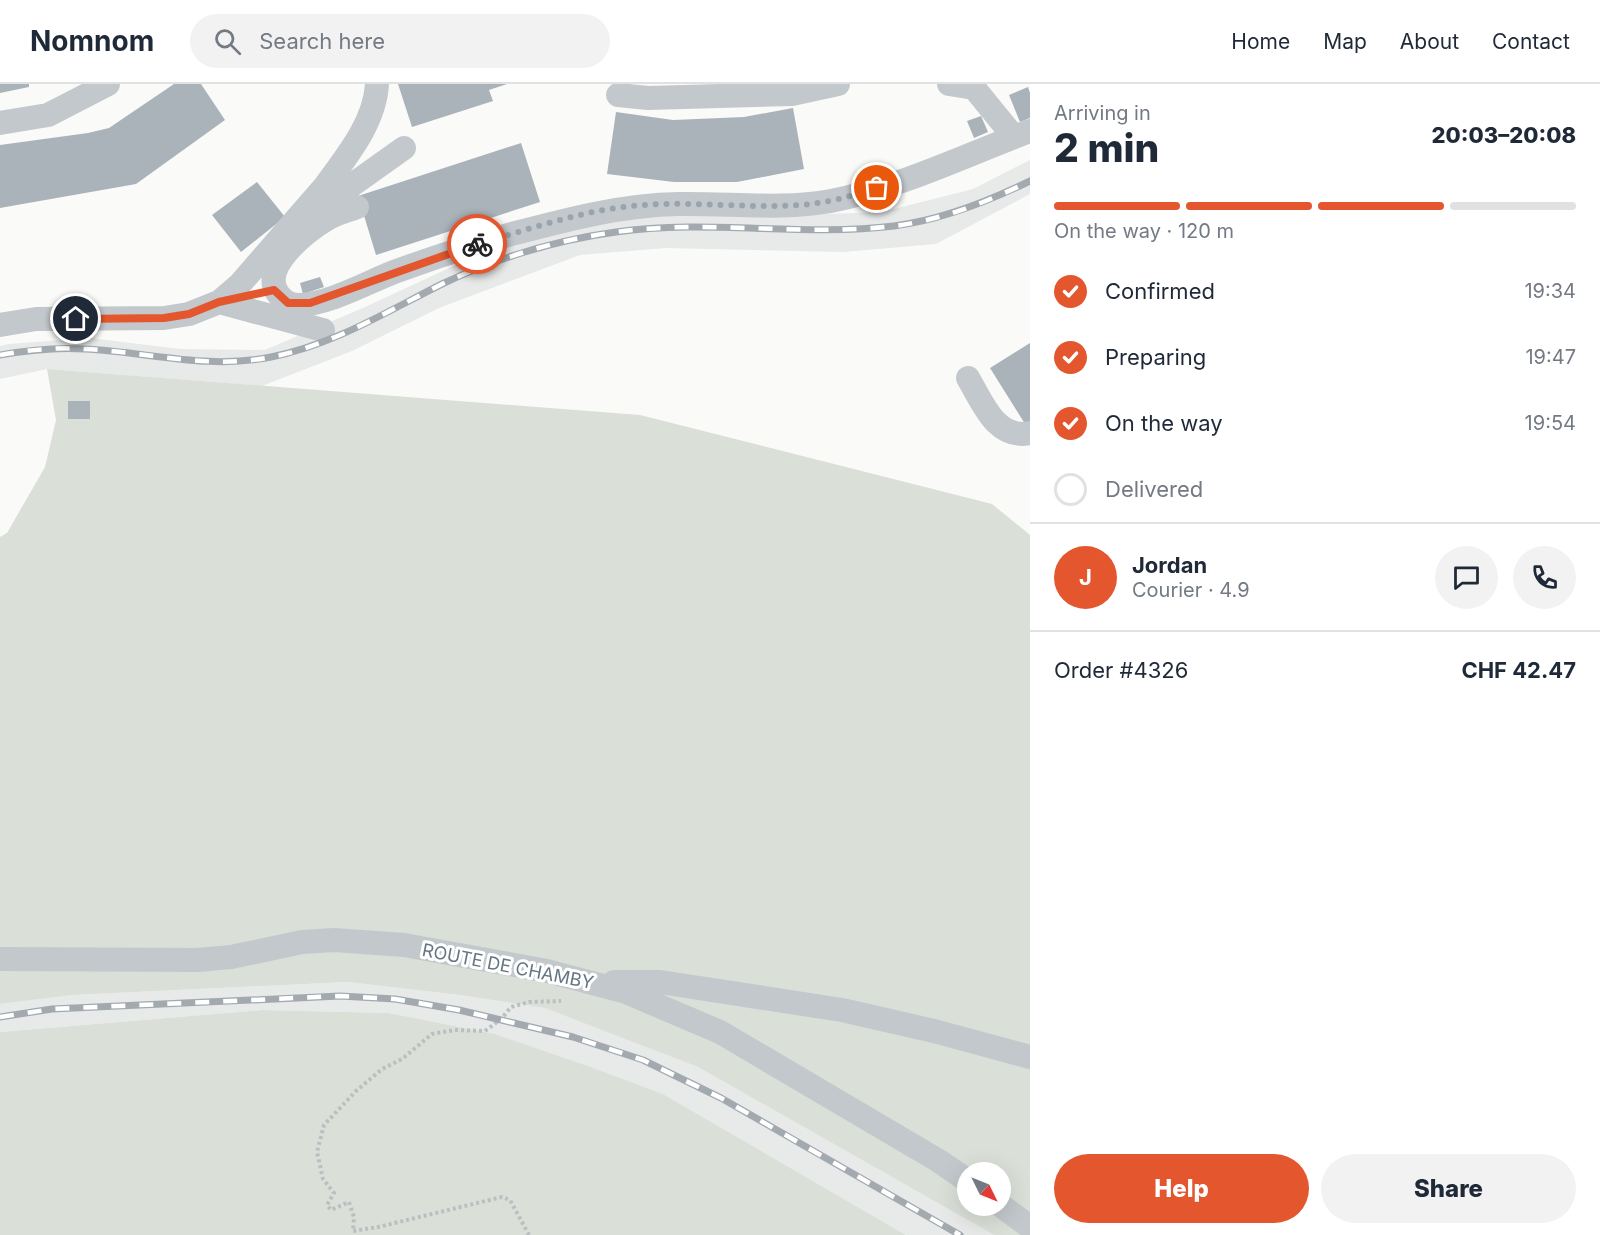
<!DOCTYPE html>
<html lang="en">
<head>
<meta charset="utf-8">
<style>
  :root { --surface:#fff; --page:#f2f2f3; --text:#1f2937; --muted:#747a83; --line:#e0e1e3; --accent:#e4572e }
  body { margin:0; font-family:Inter,sans-serif; background:var(--page); color:var(--text); height:100vh; display:flex; flex-direction:column; font-size:22px; white-space:nowrap }
  * { box-sizing:border-box; margin:0 }
  p { font-size:20px; color:var(--muted) }
  .icon { flex:none; width:33px; height:33px; fill:none; stroke:currentColor; stroke-width:2; stroke-linecap:round; stroke-linejoin:round }
  .map { position:relative; flex:1; overflow:hidden }
  .sheet { display:flex; flex-direction:column; background:var(--surface); width:570px }
  .sheet>* { flex:none }
  .needle { width:39px; rotate:133deg }
  .buttons { position:absolute; left:957px; top:1078px; display:grid; gap:12px }
  .buttons a { display:grid; place-items:center; width:54px; height:54px; border-radius:50%; background:var(--surface); box-shadow:0 6px 24px #0002; font-size:30px }
  .pin { position:absolute; display:grid; place-items:center; width:51px; height:51px; color:#fff; margin:-26px; border:3px solid #fff; border-radius:50%; box-shadow:0 2px 6px #0007 }
  .courier { position:absolute; display:grid; place-items:center; width:60px; height:60px; margin:-30px; border:4px solid #e4572e; border-radius:50%; background:#fff; color:#222; box-shadow:0 2px 8px #0007 }
  .summary em { font-style:normal; font-weight:800 }
  .summary div { display:flex; flex-direction:column-reverse }
  .summary { display:flex; align-items:center; justify-content:space-between; height:102px; padding:0 24px }
  h1 { font-size:39px; font-weight:800; line-height:45px }
  .bar { display:grid; grid-template-columns:repeat(4,1fr); gap:9px 6px; align-content:center; height:72px; padding:0 24px }
  .bar i { height:8px; border-radius:4px; background:var(--line) }
  .bar .on { background:var(--accent) }
  .bar p { grid-column:span 4 }
  .line { display:flex; align-items:center; gap:15px; padding:0 24px; border-top:2px solid var(--line) }
  .line div { flex:1 }
  .round { display:grid; place-items:center; flex:none; width:63px; height:63px; border-radius:32px; background:var(--page) }
  ol { padding:0 24px; list-style:none }
  li { display:flex; align-items:center; gap:18px; height:66px }
  li p { margin-inline-start:auto }
  li .icon { padding:6px; border-radius:50%; background:var(--accent); color:#fff; stroke-width:4 }
  li:last-child { color:var(--muted) }
  li i { width:33px; height:33px; border:3px solid var(--line); border-radius:50% }
  .primary-button { display:flex; gap:12px; margin-top:auto; padding:12px 24px }
  .primary-button a { flex:1; height:69px; border-radius:36px; background:var(--accent); color:#fff; font-size:24px; font-weight:800; line-height:69px; text-align:center }
  .primary-button a+a { background:var(--page); color:var(--text) }
  header { display:flex; align-items:center; gap:36px; box-sizing:border-box; height:84px; padding:0 30px; background:var(--surface); border-bottom:2px solid var(--line) }
  header strong { font-size:28px }
  nav { display:flex; gap:33px; margin-inline-start:auto; font-size:21px }
  .search { width:420px; height:54px; background:var(--page); display:flex; align-items:center; gap:15px; box-sizing:border-box; padding:0 21px; border-radius:33px; color:var(--muted); font-size:22px }
  main { display:flex; flex:1; min-height:0 }
  .map>svg:first-child { display:block }
  .built { fill:#e8e9e9 }
  .green { fill:#dadfd7; fill-rule:evenodd }
  .building { fill:#aab3b9 }
  .lines { fill:none; stroke-linecap:round; stroke-linejoin:round }
  .path { stroke:#bbbfc2; stroke-width:4; stroke-dasharray:3 3; stroke-linecap:butt }
  .minor { stroke:#c3c8cc; stroke-width:24 }
  .rail-casing { stroke:#a2aab0; stroke-width:7 }
  .rail { stroke:#fff; stroke-width:4.5; stroke-dasharray:14; stroke-linecap:butt }
  .done { stroke:#99a4ac; stroke-width:6; stroke-dasharray:0 10.8 }
  .route { stroke:#e4572e; stroke-width:8 }
  .labels { text-anchor:middle; dominant-baseline:central; stroke-width:6; stroke-linejoin:round; paint-order:stroke }
  .street-label { font-size:18px; fill:#657683; stroke:#fff }
</style>
</head>
<body>
<header>
<strong>Nomnom</strong>
<div class="search"><svg class="icon" aria-label="search" viewBox="0 0 24 24"><circle cx="10" cy="10" r="6"/><path d="M15 15l6 6"/></svg>Search here</div>
<nav><a>Home</a><a>Map</a><a>About</a><a>Contact</a></nav>
</header>
<main>
<div class="map">
<svg width="1030" height="1151" viewBox="0 0 1030 1151">
  <rect width="100%" height="100%" fill="#fafaf8"/>
  <path class="built" d="M1030,76V110L936,160L843,168L666,164L580,171L439,224L352,267L262,302L47,285L0,295V262L8,260L90,254L180,265L265,266L365,223L473,173L588,138L689,130L801,131L882,128L973,105Z
    M348,898L459,911L545,924L591,941L698,983L994,1151H906L663,1010L591,983L494,950L389,929L262,926L0,948V920L71,911Z"/>
  <path class="green" d="M47,285L640,331L992,420L1030,451V1151H994L698,983L545,924L459,911L348,898L72,911L0,920V453L7,449L45,383L56,336ZM968,1089H1000V1122H968Z
    M262,926L389,929L495,950L591,983L663,1010L906,1151H0V948Z"/>
  <path class="building" d="M0,0H29V3L0,9Z
    M174,0H201L225,36L136,100L0,124V61L88,49L109,44Z
    M398,0H507L489,6L493,17L412,43Z
    M1028,3L1030,9V34L1020,38L1009,11Z
    M793,24L804,85L737,98H674L607,90L616,28L673,36L744,33Z
    M981,32L988,48L974,54L967,37Z
    M521,59L540,118L376,171L358,112Z
    M257,98L285,133L241,168L212,131Z
    M320,193L324,203L303,210L300,199Z
    M1030,259V342L1027,343L990,284Z
    M68,317H90V335H68Z"/>
  <g class="lines">
    <path class="path" d="M529,1151L510,1116L502,1113L378,1143L353,1147L354,1133L349,1118L331,1126L327,1121L334,1109L323,1095L317,1068L324,1041L356,1007L382,985L402,975L432,950L455,946L485,947L501,935L511,923L529,918L561,917"/>
    <path class="minor" d="M949,0L974,4L1014,53
      M618,11L648,14L792,10L838,0
      M0,39L48,31L108,0
      M357,123C347,127 336,129 327,135C307,147 257,185 279,211C284,218 290,221 299,221C329,220 366,199 394,188C432,174 469,162 508,151C565,136 620,121 679,120C729,119 781,126 831,117C898,104 966,71 1030,47
      M321,133L352,101L404,64
      M219,218L323,246
      M0,241L36,235L164,234L189,230L219,218L240,200L325,102C347,72 375,38 377,0
      M968,294C983,319 996,356 1030,349
      M0,875L197,876L231,873L302,858L334,856L404,861L547,887L626,908L720,948L939,1077L968,1097
      M614,898H660L842,926L934,947L1030,973
      M1000,1121L1030,1143"/>
    <defs>
      <path id="rail" d="M0,271C28,266 57,263 85,265C148,268 208,286 271,273C333,261 386,228 442,200C497,174 556,156 616,148C708,135 801,153 894,142C942,136 987,118 1030,97
        M0,933L52,925L340,912L395,915L459,926L573,953L643,976L721,1014L960,1151"/>
    </defs>
    <use href="#rail" class="rail-casing"/>
    <use href="#rail" class="rail"/>
  </g>
  <g class="lines">
    <path class="done" d="M477,160C528,146 579,127 632,122C689,116 745,125 801,121C827,119 852,112 877,104"/>
    <path class="route" d="M76,235L164,234L189,230L219,218L274,206L288,219H310L477,160"/>
  </g>
  <g class="labels">
    <g class="street-label">
      <text transform="translate(508 882) rotate(11)">ROUTE DE CHAMBY</text>
    </g>
  </g>
</svg>
<div class="buttons">
<a><svg class="needle" viewBox="-14 -14 28 28"><path d="M0-13l5 13h-10z" fill="#e53935"/><path d="M0 13l5-13h-10z" fill="#747a83"/></svg></a>
</div>
<div class="pin" style="left:877px;top:104px;background:#ea580c"><svg class="icon" aria-label="bag" viewBox="0 0 24 24"><path d="M5 8h14l-1 12H6zM9 8a3 3 0 0 1 6 0"/></svg></div>
<div class="pin" style="left:76px;top:235px;background:#1f2937"><svg class="icon" aria-label="home" viewBox="0 0 24 24"><path d="M3 11l9-7 9 7M6 9v11h12V9"/></svg></div>
<div class="courier" style="left:477px;top:160px"><svg class="icon" aria-label="bike" viewBox="0 0 24 24"><circle cx="6" cy="16" r="4"/><circle cx="18" cy="16" r="4"/><path d="M6 16l4-8h5l3 8M10 8l3 8H6M13 5h3"/></svg></div>
</div>
<section class="sheet">
<div class="summary"><div><h1>2 min</h1><p>Arriving in</p></div><em>20:03–20:08</em></div>
<div class="bar"><i class="on"></i><i class="on"></i><i class="on"></i><i></i><p>On the way · 120 m</p></div>
<ol>
<li><svg class="icon" aria-label="check" viewBox="0 0 24 24"><path d="M5 12l5 5 9-10"/></svg>Confirmed<p>19:34</p></li>
<li><svg class="icon" aria-label="check" viewBox="0 0 24 24"><path d="M5 12l5 5 9-10"/></svg>Preparing<p>19:47</p></li>
<li><svg class="icon" aria-label="check" viewBox="0 0 24 24"><path d="M5 12l5 5 9-10"/></svg>On the way<p>19:54</p></li>
<li><i></i>Delivered</li>
</ol>
<div class="line" style="height:108px"><b class="round" style="background:var(--accent);color:#fff">J</b><div><b>Jordan</b><p>Courier · 4.9</p></div><a class="round"><svg class="icon" aria-label="chat" viewBox="0 0 24 24"><path d="M4 5h16v11H9l-5 4z"/></svg></a><a class="round"><svg class="icon" aria-label="phone" viewBox="0 0 24 24"><path d="M5 4h4l2 5-3 2q2 4 5 5l2-3 5 2v4C11 20 4 13 5 4z"/></svg></a></div>
<div class="line" style="height:78px"><div>Order #4326</div><b>CHF 42.47</b></div>
<div class="primary-button"><a>Help</a><a>Share</a></div>
</section>
</main>
</body>
</html>
